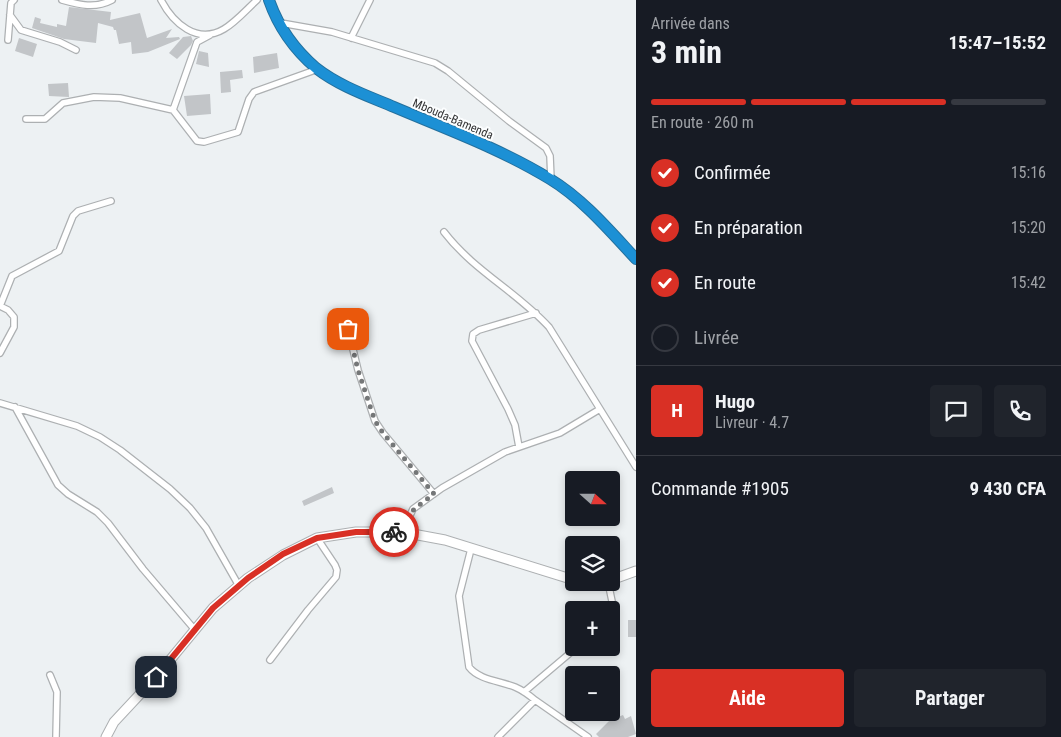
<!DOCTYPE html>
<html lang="fr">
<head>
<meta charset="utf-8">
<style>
  :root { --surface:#171b24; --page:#20242c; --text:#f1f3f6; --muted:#9ea1a6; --line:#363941; --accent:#d93025 }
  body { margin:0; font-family:"Roboto Condensed",sans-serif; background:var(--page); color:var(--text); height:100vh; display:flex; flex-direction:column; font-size:19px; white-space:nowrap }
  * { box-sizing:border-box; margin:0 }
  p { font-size:16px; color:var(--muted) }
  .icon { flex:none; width:28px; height:28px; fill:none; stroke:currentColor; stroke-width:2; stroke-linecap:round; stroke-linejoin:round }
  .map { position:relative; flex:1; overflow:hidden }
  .drawer { display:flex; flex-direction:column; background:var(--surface); width:425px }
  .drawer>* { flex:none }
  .needle { width:32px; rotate:111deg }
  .controls { position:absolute; left:565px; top:471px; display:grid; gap:10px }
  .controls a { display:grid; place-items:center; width:55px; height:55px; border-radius:5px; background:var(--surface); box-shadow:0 2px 8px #0003; font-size:25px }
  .pin { position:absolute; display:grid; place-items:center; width:42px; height:42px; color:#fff; margin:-21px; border-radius:10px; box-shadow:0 2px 8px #0006 }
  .courier { position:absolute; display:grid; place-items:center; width:50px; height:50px; margin:-25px; border:4px solid #d93025; border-radius:50%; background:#fff; color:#222; box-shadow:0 1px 6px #0007 }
  .head em { font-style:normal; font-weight:700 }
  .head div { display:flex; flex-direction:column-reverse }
  .head { display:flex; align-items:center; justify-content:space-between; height:85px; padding:0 15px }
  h1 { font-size:32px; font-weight:700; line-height:38px }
  .bar { display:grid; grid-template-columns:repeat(4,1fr); gap:8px 5px; align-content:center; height:60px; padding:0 15px }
  .bar i { height:6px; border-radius:4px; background:var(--line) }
  .bar .on { background:var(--accent) }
  .bar p { grid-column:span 4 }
  .line { display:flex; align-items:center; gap:12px; padding:0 15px; border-top:1px solid var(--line) }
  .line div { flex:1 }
  .round { display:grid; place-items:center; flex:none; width:52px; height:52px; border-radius:5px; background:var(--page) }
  ol { padding:0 15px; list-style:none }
  li { display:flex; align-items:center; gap:15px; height:55px }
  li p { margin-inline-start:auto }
  li .icon { padding:5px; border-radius:50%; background:var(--accent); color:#fff; stroke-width:4 }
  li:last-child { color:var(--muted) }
  li i { width:28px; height:28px; border:2px solid var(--line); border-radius:50% }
  .button { display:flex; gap:10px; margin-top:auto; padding:10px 15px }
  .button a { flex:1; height:58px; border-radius:5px; background:var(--accent); color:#fff; font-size:20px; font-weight:700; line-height:58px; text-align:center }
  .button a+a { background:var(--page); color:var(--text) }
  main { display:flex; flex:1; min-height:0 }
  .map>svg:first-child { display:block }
  .building { fill:#c2c5c8 }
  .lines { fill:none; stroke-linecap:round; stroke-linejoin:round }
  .street-casing { stroke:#adb0b2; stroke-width:8 }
  .secondary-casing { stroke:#adb0b2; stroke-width:11 }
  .highway-casing { stroke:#24709d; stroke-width:12 }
  .street { stroke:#fff; stroke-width:5.5 }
  .secondary { stroke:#fff; stroke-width:9 }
  .highway { stroke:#1c90d5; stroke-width:10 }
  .done { stroke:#757778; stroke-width:5; stroke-dasharray:0 9 }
  .route { stroke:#d93025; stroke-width:6 }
  .labels { text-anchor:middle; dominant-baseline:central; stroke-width:4; stroke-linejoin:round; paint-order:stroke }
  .street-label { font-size:12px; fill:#343536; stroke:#fcfeff }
</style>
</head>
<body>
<main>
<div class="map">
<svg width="636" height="737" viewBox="0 0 636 737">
  <rect width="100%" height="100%" fill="#edf1f3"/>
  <path class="building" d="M69,7L111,12L110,20L140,13L147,38L172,29L166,38L179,37L180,39L148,52L132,54L131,42L119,44L116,30H114L113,27L98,23L96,43L64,39L32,28L35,17L41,19L40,23L57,27V24L66,26Z
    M183,37L191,36L193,41L191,45L177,59L169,53Z
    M19,38L37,44L33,57L15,51Z
    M199,51L208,53L209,67L196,64Z
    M277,53L279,68L254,73L253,57Z
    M242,70L243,78L230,80L231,92L221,93L220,72Z
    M68,83L69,97L49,96L48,84Z
    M210,94L211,114L187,116L184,96Z
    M332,487L334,493L304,506L302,501Z
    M628,620H636V637H628Z
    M623,715L625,719L631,716L636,734L628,737H599L596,734L610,720Z"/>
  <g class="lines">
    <defs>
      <path id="street" d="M62,0C80,5 95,9 112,0
        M161,0C173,23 197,45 224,29C236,22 247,9 257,0
        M10,15L21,30L60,42L76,50
        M281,23L332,32L435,63L448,71L509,121L546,148L550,156L551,179
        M351,38L370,0
        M8,40L11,3L14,0
        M173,110L197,141L204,142L238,132L249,99L254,92L318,69
        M26,119H45L63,103L94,97L120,98L173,110L197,42L210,35
        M444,232C474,271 516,291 549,327L636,467
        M0,306L12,276L59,251L73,216L78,211L111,201
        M0,306L8,310L14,317V327L0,353
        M348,329L358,370L375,421L383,433L434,494
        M0,403L77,426L100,437L120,450L170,489L190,508L206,528L239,586
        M15,407L58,485L68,494L97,512L108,523L143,569L195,630
        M519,447L515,425L508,409L472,341L473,334L479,330L536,313
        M402,532L413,509L442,488L505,452L560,433L600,409
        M471,549L459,596L469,667C479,680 500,681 515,687C522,690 529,695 535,700
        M608,582L613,606L611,616
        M270,660L308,610L336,577L337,570L335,565L317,538
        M50,675L57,692L56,737
        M524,692L576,648
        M498,737L535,700L588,737"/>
      <path id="secondary" d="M611,580L636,571
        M106,737L114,722L156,677L213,608L248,578L283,555L317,538L356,532H402L445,540L574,580"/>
      <path id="highway" d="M269,0C278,26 295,50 316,68C339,86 368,96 394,107C446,129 501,149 550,179C583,199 610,231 636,259"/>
    </defs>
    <use href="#street" class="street-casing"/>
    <use href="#secondary" class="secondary-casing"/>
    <use href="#highway" class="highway-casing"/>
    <use href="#street" class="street"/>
    <use href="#secondary" class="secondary"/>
    <use href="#highway" class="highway"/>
  </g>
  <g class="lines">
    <path class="done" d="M348,329L358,370L375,421L383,433L434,494L414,509L402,532H394"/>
    <path class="route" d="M156,677L213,608L248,578L283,554L317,538L356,532H394"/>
  </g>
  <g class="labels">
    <g class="street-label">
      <text transform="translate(453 119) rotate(23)">Mbouda-Bamenda</text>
    </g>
  </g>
</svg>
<div class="controls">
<a><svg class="needle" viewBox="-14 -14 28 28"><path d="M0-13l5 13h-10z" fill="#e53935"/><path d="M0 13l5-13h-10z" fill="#9ea1a6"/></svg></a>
<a><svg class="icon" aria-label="layers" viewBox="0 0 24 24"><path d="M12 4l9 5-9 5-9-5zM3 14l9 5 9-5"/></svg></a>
<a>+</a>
<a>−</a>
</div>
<div class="pin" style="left:348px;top:329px;background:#ea580c"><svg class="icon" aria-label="bag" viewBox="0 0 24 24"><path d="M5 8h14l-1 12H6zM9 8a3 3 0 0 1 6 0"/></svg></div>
<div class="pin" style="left:156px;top:677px;background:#1f2937"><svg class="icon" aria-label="home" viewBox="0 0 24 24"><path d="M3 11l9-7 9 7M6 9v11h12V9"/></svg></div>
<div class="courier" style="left:394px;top:532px"><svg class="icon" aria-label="bike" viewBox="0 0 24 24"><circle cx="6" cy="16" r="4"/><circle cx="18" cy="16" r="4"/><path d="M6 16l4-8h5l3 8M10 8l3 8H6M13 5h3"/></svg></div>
</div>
<section class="drawer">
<div class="head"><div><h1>3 min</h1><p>Arrivée dans</p></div><em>15:47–15:52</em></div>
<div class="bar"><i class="on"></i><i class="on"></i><i class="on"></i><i></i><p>En route · 260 m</p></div>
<ol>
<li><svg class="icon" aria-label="check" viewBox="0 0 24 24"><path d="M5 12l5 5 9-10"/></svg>Confirmée<p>15:16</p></li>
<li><svg class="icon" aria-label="check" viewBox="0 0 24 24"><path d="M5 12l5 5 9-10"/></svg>En préparation<p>15:20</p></li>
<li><svg class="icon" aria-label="check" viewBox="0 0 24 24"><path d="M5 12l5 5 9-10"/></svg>En route<p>15:42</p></li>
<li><i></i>Livrée</li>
</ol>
<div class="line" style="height:90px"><b class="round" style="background:var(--accent);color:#fff">H</b><div><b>Hugo</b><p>Livreur · 4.7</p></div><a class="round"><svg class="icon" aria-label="chat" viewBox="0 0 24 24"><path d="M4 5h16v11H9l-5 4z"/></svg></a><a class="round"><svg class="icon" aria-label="phone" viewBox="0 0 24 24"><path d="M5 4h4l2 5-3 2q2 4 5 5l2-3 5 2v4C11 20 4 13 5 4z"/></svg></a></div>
<div class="line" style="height:65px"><div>Commande #1905</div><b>9 430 CFA</b></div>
<div class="button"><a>Aide</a><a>Partager</a></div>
</section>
</main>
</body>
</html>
